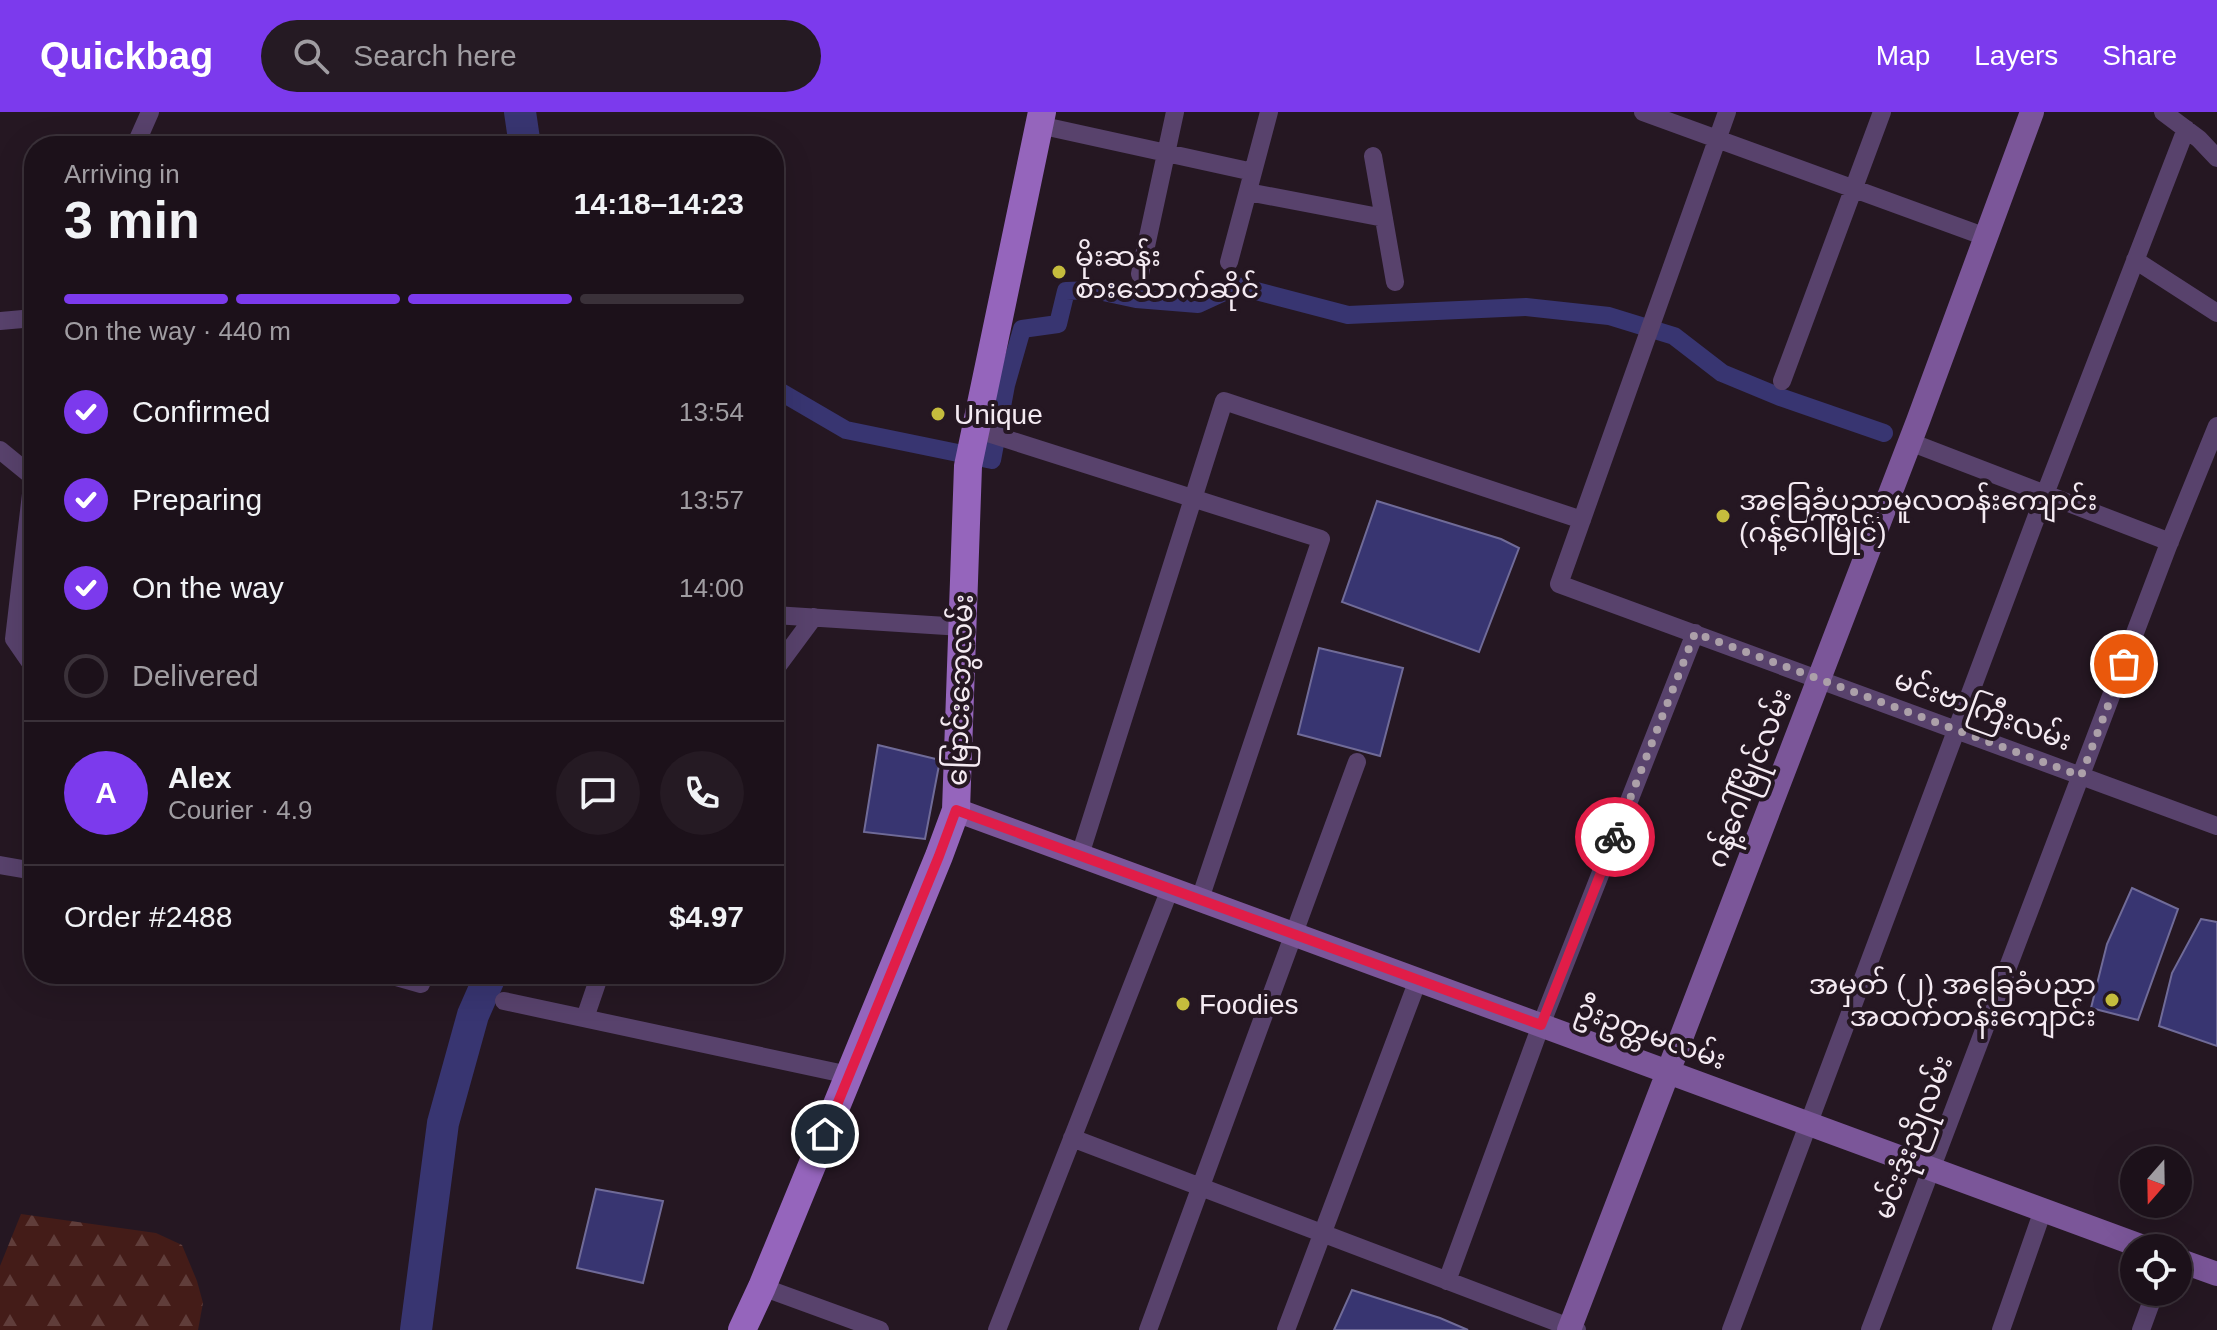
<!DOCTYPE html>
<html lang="en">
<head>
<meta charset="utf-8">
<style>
  :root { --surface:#1c111a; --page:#251a23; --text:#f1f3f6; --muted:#a09da2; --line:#3a3139; --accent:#7c3aed }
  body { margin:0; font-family:Helvetica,"Noto Sans Myanmar",sans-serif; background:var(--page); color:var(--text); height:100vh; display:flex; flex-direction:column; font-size:30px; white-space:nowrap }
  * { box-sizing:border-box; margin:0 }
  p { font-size:26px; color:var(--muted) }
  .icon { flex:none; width:44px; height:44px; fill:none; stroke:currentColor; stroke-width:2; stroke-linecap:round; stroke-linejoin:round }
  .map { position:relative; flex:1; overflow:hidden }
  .drawer { position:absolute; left:24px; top:24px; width:760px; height:848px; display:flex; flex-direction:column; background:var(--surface); border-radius:32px; box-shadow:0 8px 32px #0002,0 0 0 2px var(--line) }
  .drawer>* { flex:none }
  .needle { width:52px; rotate:200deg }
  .tools { position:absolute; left:2120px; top:1034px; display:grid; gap:16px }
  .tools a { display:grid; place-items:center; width:72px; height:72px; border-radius:50%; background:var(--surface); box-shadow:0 8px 32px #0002,0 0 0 2px var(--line); font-size:40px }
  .pin { position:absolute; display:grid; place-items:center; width:68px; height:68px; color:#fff; margin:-34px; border:4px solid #fff; border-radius:50%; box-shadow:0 2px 8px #0007 }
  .courier { position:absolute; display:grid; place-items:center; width:80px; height:80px; margin:-40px; border:6px solid #e11d48; border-radius:50%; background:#fff; color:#222; box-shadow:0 2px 10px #0007 }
  .overview em { font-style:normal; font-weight:700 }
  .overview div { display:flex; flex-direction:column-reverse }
  .overview { display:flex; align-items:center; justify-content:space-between; height:136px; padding:0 40px }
  h1 { font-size:52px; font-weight:700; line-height:60px }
  .bar { display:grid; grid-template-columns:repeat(4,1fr); gap:12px 8px; align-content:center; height:96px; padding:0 40px }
  .bar i { height:10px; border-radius:6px; background:var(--line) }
  .bar .current { background:var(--accent) }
  .bar p { grid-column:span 4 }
  .line { display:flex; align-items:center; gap:20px; padding:0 40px; border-top:2px solid var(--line) }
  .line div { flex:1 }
  .round { display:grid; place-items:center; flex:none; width:84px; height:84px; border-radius:42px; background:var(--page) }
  ol { padding:0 40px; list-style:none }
  li { display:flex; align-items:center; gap:24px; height:88px }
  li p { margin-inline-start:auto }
  li .icon { padding:8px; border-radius:50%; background:var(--accent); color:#fff; stroke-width:4 }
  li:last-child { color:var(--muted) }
  li i { width:44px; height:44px; border:4px solid var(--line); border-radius:50% }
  header { display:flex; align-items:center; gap:48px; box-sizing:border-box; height:112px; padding:0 40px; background:var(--accent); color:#fff }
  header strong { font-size:38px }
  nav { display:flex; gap:44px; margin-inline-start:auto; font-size:28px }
  .search { width:560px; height:72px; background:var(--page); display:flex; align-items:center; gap:20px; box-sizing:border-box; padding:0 28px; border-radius:44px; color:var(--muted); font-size:30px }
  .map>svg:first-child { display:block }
  .forest { fill:url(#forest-firs) }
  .water { fill:#383571; stroke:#706b98; stroke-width:2 }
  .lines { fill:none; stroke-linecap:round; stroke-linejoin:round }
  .canal { stroke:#383571; stroke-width:18 }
  .river { stroke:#383571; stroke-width:32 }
  .street { stroke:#58426c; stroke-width:18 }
  .secondary { stroke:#7b5699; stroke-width:24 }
  .primary { stroke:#9565bc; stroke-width:28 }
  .done { stroke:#aca0a9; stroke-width:8; stroke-dasharray:0 14.4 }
  .route { stroke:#e11d48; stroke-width:10 }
  .poi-dot { fill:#c5bc3d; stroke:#251722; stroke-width:3 }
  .labels { text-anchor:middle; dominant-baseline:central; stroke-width:8; stroke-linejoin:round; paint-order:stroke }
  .poi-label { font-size:28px; fill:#f4eaf2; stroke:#251722; text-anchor:start }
  .street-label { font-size:28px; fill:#f4eaf2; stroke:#251722 }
</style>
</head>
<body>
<header>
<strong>Quickbag</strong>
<div class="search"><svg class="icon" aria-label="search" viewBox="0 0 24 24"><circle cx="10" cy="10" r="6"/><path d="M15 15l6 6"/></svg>Search here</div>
<nav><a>Map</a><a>Layers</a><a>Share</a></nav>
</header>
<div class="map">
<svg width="2217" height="1218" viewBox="0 0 2217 1218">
  <defs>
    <pattern id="forest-firs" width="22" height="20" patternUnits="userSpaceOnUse" patternTransform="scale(2)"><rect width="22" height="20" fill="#441c18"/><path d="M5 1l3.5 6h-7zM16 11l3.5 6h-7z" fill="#603d3a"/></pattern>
  </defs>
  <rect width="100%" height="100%" fill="#251722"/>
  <path class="forest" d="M21,1102L156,1121L182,1133L197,1169L203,1191L198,1218H0V1154Z"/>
  <path class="water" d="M1377,389L1501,427L1519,436L1479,540L1342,490Z
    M1319,536L1403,556L1380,644L1298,622Z
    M878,633L940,648L925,727L864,720Z
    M2132,776L2178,797L2138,908L2091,896L2107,832Z
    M2201,807L2217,810V934L2159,914L2172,861Z
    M596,1077L663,1089L643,1171L577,1156Z
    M1352,1178L1440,1206L1468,1218H1334Z"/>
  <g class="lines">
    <path class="canal" d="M774,276L846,318L992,348L1006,273L1022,217L1058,212L1066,179L1094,178L1136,187L1198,192L1237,174L1348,203L1526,195L1609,204L1674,224L1722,261L1780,285L1884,321"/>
    <path class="river" d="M520,0L525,34
      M416,1218L443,1011L473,903L491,862"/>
    <path class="street" d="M1643,0L1986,125
      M1727,0L1559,472L2217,714
      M2163,0L2199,27L2217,46
      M1039,13L1253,60
      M135,34L150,0
      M1373,44L1395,170
      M1248,80L1384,106
      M2135,148L2217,201
      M1229,150L1269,0
      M1140,162L1175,0
      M0,209L34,206
      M1782,269L1882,0
      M975,317L1321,427L1200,787
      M1910,330L2170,430
      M0,338L33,365L14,527L34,556
      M774,503L962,515
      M774,559L814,505
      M1080,743L1224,289L1582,408
      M0,753L34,759
      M386,862L421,872
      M504,889L849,963
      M585,906L600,862
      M1072,1026L1577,1218
      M1447,1169L1541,913L1695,521
      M762,1175L880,1218
      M997,1218L1170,777
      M1148,1218L1357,650
      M1286,1218L1418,868
      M1731,1218L2045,382L2186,17
      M1870,1218L2168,434L2217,314
      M2001,1218L2043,1098
      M2141,1218L2155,1180"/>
    <path class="secondary" d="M956,698L2146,1136
      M2178,1148L2217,1162
      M1569,1218L1918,309L2032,0"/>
    <path class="primary" d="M742,1218L762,1175L939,744L956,698L968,354L1042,0"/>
  </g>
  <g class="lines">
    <path class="done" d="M1615,725L1695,521L2081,664L2124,552"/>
    <path class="route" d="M825,1022L939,744L956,698L1541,913L1615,725"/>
  </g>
  <g class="poi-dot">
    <circle cx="1059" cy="160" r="8"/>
    <circle cx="938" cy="302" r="8"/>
    <circle cx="1723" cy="404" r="8"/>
    <circle cx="2112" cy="888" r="8"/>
    <circle cx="1183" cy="892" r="8"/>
  </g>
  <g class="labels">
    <g class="poi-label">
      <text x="1075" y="144">မိုးဆန်း<tspan x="1075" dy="32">စားသောက်ဆိုင်</tspan></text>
      <text x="954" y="302">Unique</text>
      <text x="1739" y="388">အခြေခံပညာမူလတန်းကျောင်း<tspan x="1739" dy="32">(ဂန့်ဂေါ်မြိုင်)</tspan></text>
      <text x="2096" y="872" text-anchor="end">အမှတ် (၂) အခြေခံပညာ<tspan x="2096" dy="32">အထက်တန်းကျောင်း</tspan></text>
      <text x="1199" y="892">Foodies</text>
    </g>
    <g class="street-label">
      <text transform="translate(960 578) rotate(-88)">မြောင်းဘွေလမ်း</text>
      <text transform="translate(1983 598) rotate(20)">မင်းဗာကြီးလမ်း</text>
      <text transform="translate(1749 666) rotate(-69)">ဂန့်ဂေါ်မြိုင်လမ်း</text>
      <text transform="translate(1651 922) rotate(20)">ဦးဥတ္တမလမ်း</text>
      <text transform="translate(1913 1025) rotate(-69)">မင်းဒုံးညိုလမ်း</text>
    </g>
  </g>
</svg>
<div class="tools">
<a><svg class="needle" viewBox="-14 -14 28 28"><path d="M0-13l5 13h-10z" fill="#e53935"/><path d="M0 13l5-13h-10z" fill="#a09da2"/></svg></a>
<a><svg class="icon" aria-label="locate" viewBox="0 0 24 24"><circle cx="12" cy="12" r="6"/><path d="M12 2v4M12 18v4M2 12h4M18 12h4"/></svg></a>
</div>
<div class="pin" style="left:2124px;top:552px;background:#ea580c"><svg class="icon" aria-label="bag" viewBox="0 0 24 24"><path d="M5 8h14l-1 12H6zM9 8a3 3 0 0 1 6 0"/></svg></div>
<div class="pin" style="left:825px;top:1022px;background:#1f2937"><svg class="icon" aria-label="home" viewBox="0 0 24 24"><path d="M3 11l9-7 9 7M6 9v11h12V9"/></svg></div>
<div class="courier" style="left:1615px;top:725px"><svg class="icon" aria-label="bike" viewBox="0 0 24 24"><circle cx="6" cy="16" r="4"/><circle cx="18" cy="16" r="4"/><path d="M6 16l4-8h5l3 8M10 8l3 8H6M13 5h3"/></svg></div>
<section class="drawer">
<div class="overview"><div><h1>3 min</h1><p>Arriving in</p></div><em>14:18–14:23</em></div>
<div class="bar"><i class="current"></i><i class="current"></i><i class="current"></i><i></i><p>On the way · 440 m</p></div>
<ol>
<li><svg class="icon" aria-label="check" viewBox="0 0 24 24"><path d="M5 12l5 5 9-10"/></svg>Confirmed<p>13:54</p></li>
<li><svg class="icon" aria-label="check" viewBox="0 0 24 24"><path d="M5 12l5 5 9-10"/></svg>Preparing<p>13:57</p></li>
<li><svg class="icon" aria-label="check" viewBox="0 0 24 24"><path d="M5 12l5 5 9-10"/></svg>On the way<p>14:00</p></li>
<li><i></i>Delivered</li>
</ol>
<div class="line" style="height:144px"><b class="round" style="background:var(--accent);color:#fff">A</b><div><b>Alex</b><p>Courier · 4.9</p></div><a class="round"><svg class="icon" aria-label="chat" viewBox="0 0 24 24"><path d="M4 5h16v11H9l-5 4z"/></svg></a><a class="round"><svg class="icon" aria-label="phone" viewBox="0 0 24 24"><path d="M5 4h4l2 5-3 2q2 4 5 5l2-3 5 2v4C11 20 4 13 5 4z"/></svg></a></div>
<div class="line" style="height:104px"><div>Order #2488</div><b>$4.97</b></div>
</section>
</div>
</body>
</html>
